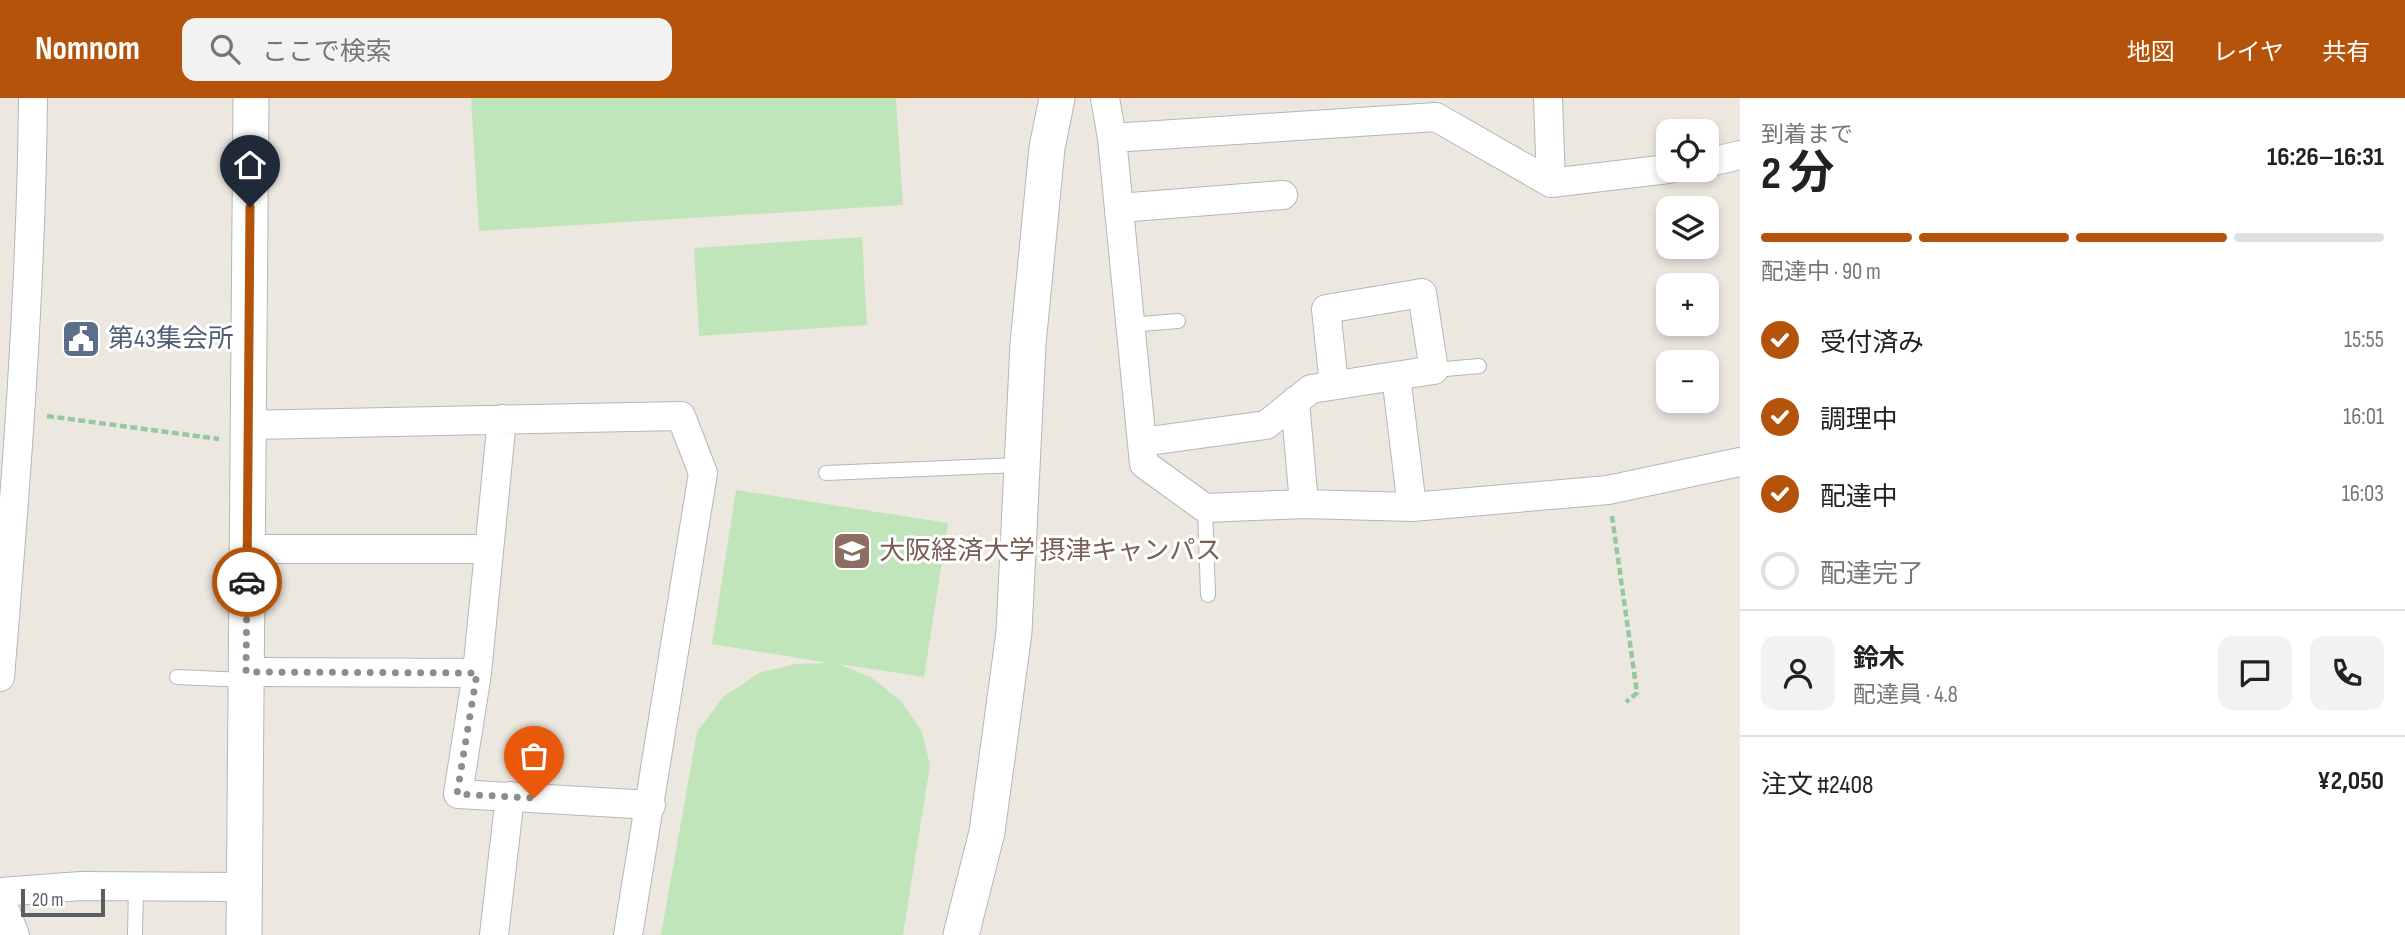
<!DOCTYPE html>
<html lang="ja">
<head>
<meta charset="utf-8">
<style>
  :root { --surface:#fff; --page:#f2f2f2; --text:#222; --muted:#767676; --line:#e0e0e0; --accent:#b45309 }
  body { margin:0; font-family:"Sofia Sans Condensed","Noto Sans JP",sans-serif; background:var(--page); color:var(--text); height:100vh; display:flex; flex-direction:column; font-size:26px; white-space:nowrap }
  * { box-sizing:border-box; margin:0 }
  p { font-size:23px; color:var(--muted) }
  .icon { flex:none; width:38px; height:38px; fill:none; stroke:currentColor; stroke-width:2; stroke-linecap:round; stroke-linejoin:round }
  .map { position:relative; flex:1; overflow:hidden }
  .sheet { display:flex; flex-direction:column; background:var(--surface); width:665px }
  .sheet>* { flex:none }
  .fabs { position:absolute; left:1656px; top:21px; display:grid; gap:14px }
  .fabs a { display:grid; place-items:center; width:63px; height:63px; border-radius:14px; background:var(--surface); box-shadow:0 4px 10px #0003; font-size:35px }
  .scale { position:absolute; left:21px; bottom:18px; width:84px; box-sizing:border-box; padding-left:7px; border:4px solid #595e62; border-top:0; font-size:19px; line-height:24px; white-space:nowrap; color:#595e62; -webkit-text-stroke:5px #fff; paint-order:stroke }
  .pin { position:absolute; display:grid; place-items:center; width:60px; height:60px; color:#fff; margin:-72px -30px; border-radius:50% 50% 50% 0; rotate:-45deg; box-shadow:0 0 7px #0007 }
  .pin .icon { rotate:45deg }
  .courier { position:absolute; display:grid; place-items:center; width:70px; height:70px; margin:-35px; border:5px solid #b45309; border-radius:50%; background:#fff; color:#222; box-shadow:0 2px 9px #0007 }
  .overview em { font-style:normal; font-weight:700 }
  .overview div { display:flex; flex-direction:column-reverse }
  .overview { display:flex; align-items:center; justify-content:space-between; height:119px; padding:0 21px }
  h1 { font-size:46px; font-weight:700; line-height:52px }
  .bar { display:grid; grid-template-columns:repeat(4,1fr); gap:10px 7px; align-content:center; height:84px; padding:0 21px }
  .bar i { height:9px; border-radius:5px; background:var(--line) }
  .bar .active { background:var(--accent) }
  .bar p { grid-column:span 4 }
  .line { display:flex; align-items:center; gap:18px; padding:0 21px; border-top:2px solid var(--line) }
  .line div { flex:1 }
  .round { display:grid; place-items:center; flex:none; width:74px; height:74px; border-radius:14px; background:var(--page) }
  ol { padding:0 21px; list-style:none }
  li { display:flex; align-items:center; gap:21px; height:77px }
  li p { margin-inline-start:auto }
  li .icon { padding:7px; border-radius:50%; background:var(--accent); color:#fff; stroke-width:4 }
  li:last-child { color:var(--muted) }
  li i { width:38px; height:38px; border:4px solid var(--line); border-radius:50% }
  header { display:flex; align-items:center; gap:42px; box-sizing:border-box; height:98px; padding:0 35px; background:var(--accent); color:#fff }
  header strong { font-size:33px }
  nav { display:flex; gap:38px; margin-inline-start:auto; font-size:24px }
  .search { width:490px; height:63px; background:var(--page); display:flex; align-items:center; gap:18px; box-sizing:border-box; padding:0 24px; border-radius:14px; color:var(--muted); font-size:26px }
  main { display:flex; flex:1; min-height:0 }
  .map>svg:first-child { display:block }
  .green { fill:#c0e5bb }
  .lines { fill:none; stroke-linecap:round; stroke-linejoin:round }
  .service-casing { stroke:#b3b7bb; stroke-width:16 }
  .minor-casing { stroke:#b3b7bb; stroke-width:30 }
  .tertiary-casing { stroke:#b3b7bb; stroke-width:37 }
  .path { stroke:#96c89f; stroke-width:4.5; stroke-dasharray:7 3.5; stroke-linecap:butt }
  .service { stroke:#fff; stroke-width:14 }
  .minor { stroke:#fff; stroke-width:28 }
  .tertiary { stroke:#fff; stroke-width:35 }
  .done { stroke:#8c8e8e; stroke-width:7; stroke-dasharray:0 12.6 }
  .route { stroke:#b45309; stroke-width:9 }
  .labels { text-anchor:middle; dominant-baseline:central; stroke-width:6; stroke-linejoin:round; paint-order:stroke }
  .service-label { font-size:26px; fill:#4e5e75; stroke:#fff; text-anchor:start }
  .education-label { font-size:26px; fill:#785e54; stroke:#fff; text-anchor:start }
</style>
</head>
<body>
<header>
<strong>Nomnom</strong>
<div class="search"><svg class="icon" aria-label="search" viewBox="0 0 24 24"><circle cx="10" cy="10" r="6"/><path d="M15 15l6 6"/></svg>ここで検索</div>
<nav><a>地図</a><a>レイヤ</a><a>共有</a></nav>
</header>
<main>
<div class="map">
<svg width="1740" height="837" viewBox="0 0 1740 837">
  <rect width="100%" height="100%" fill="#ece8e0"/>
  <path class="green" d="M471,0H896L903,107L479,133Z
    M862,139L867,227L699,238L694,150Z
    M736,392L948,425L924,579L839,566L872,580L902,604L922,634L930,667L903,837H661L697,634L723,599L759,575L795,566L829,565L712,546Z"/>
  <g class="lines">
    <defs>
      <path id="service" d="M1128,227L1178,223
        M1434,272L1479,268
        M826,375L1020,367
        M1205,410L1208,497
        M177,579L245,582
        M135,837L136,788"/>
      <path id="minor" d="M1105,0L1112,40L1144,366L1205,410L1304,406L1412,409L1608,392L1740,364
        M1548,0L1551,85
        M1112,40L1436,19L1551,85L1668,71
        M1706,65L1740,57
        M1119,110L1283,97
        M1396,278L1412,409
        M1295,303L1304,406
        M502,321L477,575L458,696L651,707
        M248,327L681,318L703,375L628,837
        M1142,344L1266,327L1311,291L1434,272L1422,195L1326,211L1334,287
        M248,451H488
        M246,574L477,575
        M0,579C16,386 31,194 33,0
        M0,794L81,788L244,789
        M0,800L15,837
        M494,837L510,698"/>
      <path id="tertiary" d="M244,837L251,0
        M961,837L987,734L1014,534L1028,246L1047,50L1057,0"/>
    </defs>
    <use href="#service" class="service-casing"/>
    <use href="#minor" class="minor-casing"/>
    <use href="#tertiary" class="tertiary-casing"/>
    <path class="path" d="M47,318L219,341
      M1612,418L1637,595L1626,604"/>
    <use href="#service" class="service"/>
    <use href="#minor" class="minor"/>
    <use href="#tertiary" class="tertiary"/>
  </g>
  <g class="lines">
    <path class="done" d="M247,484L246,574L477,575L457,696L534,700"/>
    <path class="route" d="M247,484L250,109"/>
  </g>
  <defs>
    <symbol id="civic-square" viewBox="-11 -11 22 22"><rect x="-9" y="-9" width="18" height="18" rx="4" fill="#5c6f8a" stroke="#fff"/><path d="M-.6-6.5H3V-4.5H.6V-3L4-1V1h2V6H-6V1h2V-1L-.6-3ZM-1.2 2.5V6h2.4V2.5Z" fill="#fff"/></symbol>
    <symbol id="university-square" viewBox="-11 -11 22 22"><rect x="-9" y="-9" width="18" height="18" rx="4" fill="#8d6e63" stroke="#fff"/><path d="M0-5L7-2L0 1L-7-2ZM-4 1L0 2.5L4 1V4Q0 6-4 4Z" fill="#fff"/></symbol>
  </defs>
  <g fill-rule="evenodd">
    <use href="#civic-square" x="59" y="219" width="44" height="44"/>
    <use href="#university-square" x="830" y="431" width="44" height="44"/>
  </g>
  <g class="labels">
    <g class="service-label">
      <text x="108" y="241">第43集会所</text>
    </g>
    <g class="education-label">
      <text x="879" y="453">大阪経済大学 摂津キャンパス</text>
    </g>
  </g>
</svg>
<div class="fabs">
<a><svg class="icon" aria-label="locate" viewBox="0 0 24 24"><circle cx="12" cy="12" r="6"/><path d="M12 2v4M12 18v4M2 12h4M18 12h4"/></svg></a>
<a><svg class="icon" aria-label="layers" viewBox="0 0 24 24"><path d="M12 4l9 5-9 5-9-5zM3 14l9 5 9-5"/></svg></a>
<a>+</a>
<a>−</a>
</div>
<div class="scale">20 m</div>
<div class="pin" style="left:534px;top:700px;background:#ea580c"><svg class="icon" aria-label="bag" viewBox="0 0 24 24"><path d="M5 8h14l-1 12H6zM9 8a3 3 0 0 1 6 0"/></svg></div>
<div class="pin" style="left:250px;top:109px;background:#1f2937"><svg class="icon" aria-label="home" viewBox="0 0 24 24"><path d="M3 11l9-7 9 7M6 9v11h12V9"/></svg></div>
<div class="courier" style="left:247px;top:484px"><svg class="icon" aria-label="car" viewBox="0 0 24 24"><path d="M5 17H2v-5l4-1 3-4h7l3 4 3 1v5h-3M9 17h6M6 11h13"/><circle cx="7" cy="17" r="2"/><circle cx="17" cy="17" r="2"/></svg></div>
</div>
<section class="sheet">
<div class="overview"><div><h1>2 分</h1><p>到着まで</p></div><em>16:26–16:31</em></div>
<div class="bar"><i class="active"></i><i class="active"></i><i class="active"></i><i></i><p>配達中 · 90 m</p></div>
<ol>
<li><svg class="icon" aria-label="check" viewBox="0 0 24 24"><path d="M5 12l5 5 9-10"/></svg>受付済み<p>15:55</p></li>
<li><svg class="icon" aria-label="check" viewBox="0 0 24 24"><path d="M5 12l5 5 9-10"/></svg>調理中<p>16:01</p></li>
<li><svg class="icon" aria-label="check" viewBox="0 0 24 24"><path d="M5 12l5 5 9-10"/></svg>配達中<p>16:03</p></li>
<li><i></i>配達完了</li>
</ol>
<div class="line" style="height:126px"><a class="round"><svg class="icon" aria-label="person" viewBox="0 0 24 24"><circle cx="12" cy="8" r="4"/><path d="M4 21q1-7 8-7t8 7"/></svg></a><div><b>鈴木</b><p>配達員 · 4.8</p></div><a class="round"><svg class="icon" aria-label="chat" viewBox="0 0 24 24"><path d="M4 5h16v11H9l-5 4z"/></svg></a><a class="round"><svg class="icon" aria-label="phone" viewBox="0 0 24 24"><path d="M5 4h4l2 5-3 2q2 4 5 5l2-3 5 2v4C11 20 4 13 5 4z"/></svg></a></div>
<div class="line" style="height:91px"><div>注文 #2408</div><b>¥2,050</b></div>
</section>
</main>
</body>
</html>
